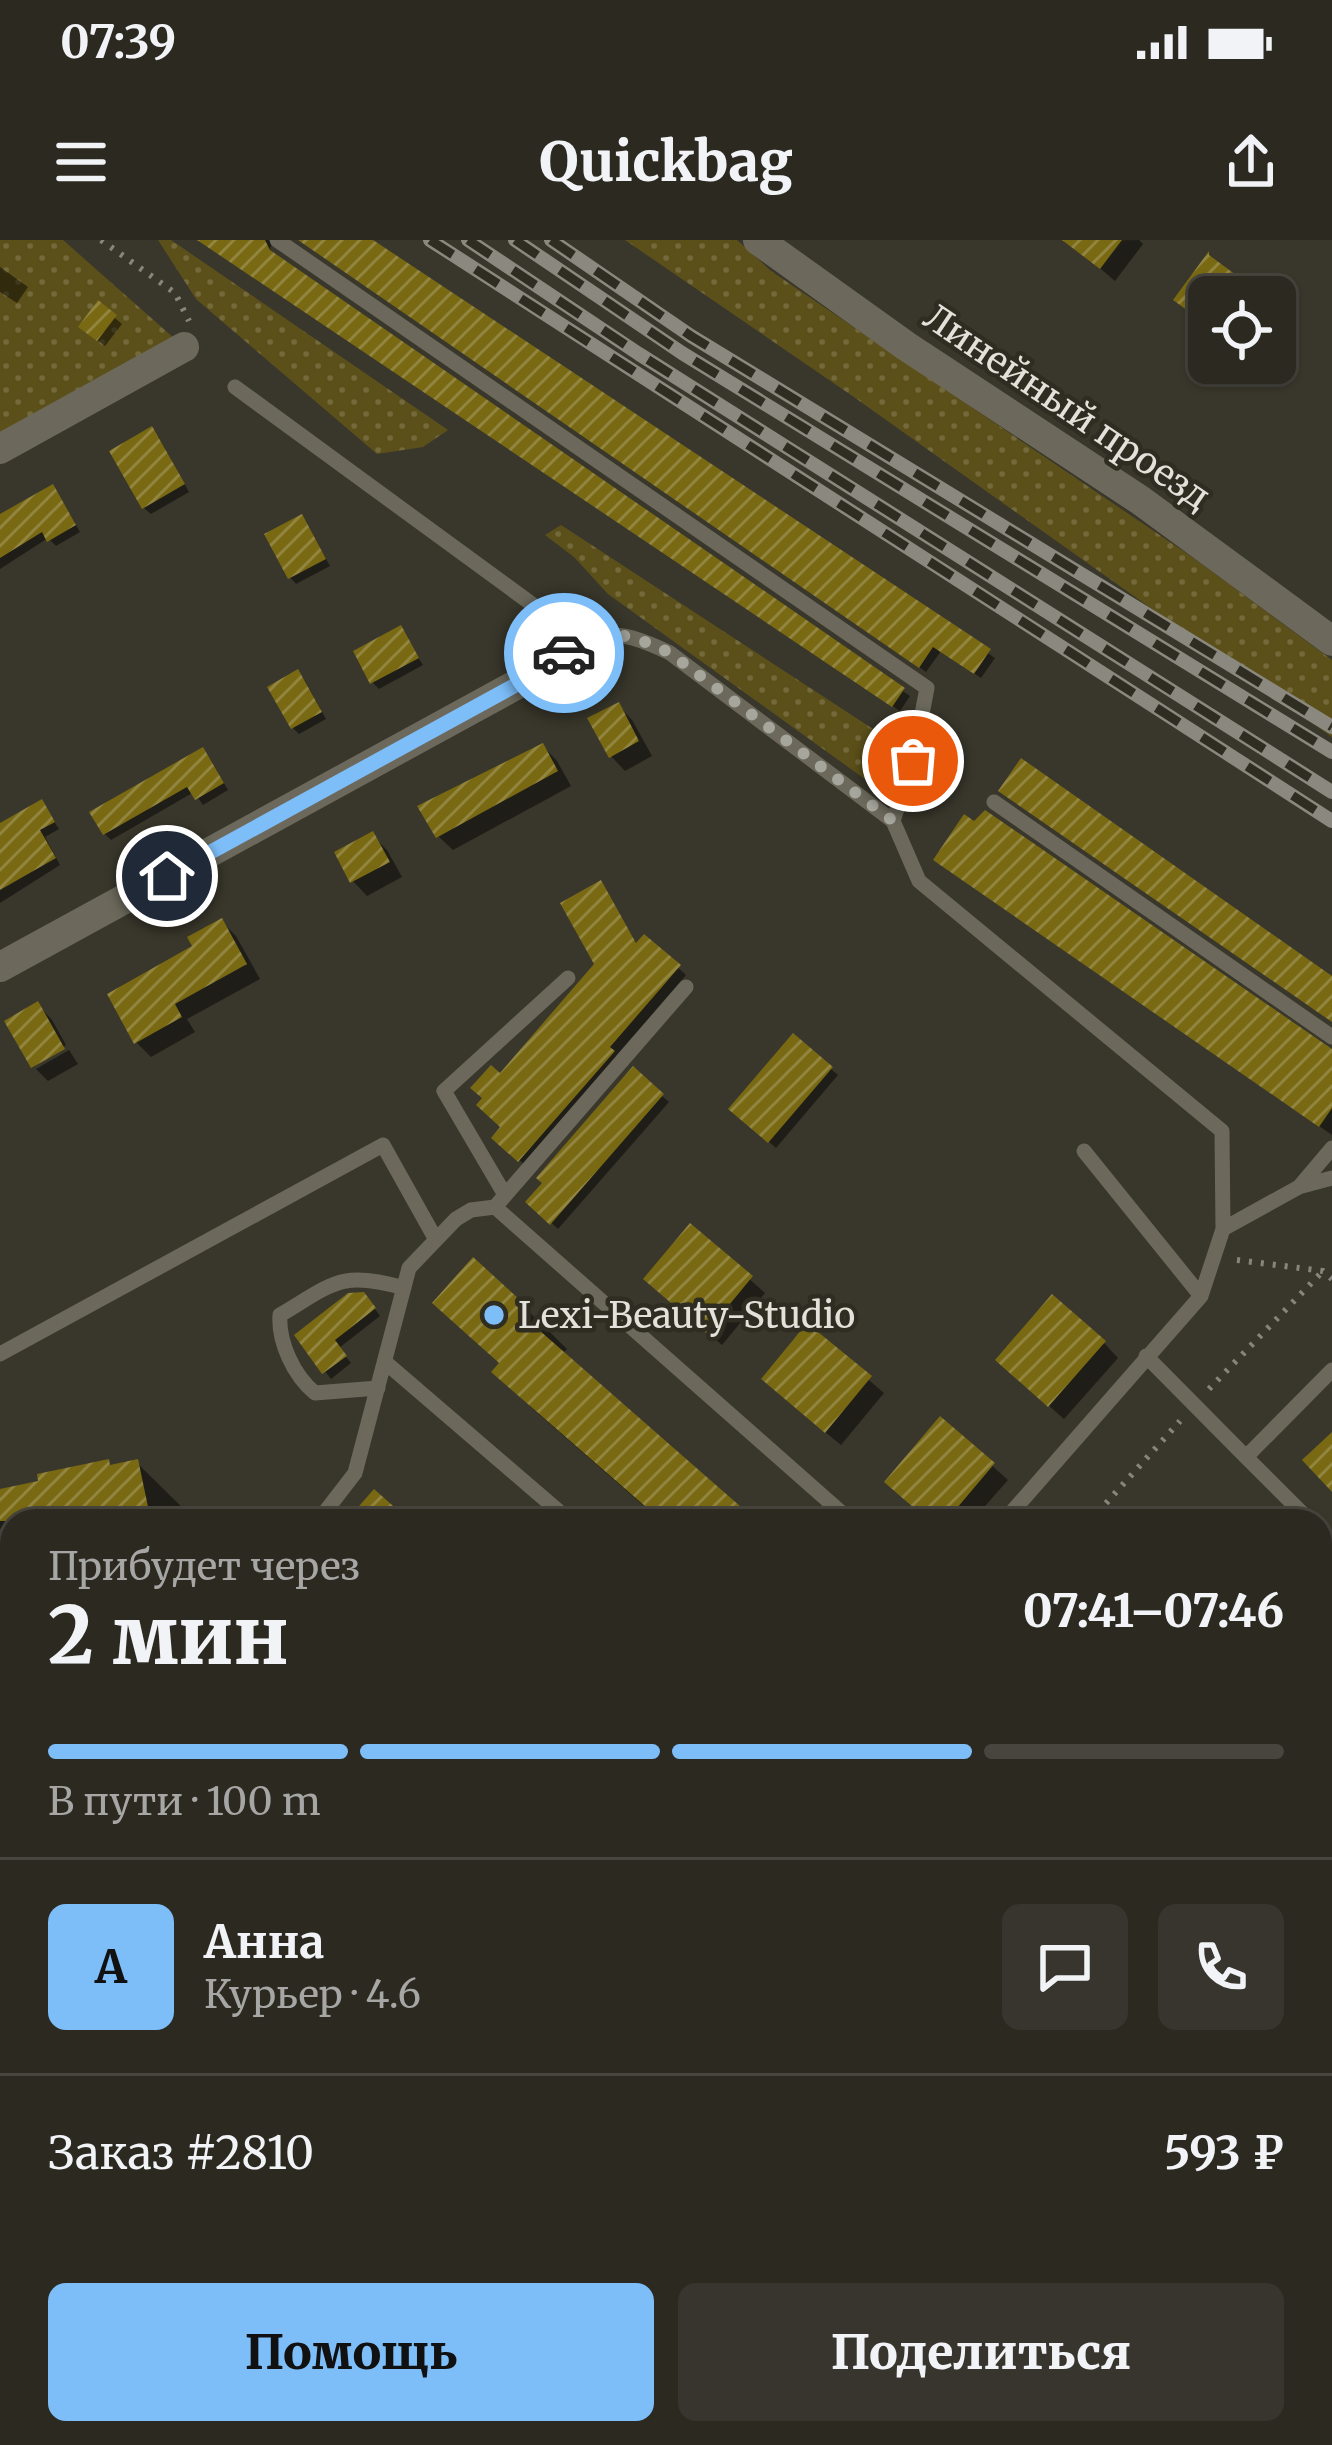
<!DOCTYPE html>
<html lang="ru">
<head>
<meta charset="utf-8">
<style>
  :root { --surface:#2b2920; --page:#37352d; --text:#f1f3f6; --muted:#a6a6a5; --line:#47453e; --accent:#7dbef9 }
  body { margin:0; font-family:Merriweather,serif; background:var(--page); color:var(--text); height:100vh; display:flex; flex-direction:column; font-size:45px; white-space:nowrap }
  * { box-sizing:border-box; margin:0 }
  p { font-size:39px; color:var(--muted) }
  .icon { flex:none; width:66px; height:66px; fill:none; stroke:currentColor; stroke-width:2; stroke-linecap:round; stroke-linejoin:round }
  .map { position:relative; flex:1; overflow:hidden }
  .details { position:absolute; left:0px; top:1269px; width:1332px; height:936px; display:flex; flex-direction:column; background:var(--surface); border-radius:36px 36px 0 0; box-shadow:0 3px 9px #0004,0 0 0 3px var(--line) }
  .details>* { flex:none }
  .tools { position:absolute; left:1188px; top:36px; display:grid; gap:24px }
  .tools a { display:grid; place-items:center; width:108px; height:108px; border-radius:18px; background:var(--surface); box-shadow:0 3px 9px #0004,0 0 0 3px var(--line); font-size:60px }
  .pin { position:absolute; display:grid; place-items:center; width:102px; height:102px; color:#fff; margin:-51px; border:6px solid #fff; border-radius:50%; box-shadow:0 3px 12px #0007 }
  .courier { position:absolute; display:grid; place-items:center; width:120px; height:120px; margin:-60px; border:9px solid #7dbef9; border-radius:50%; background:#fff; color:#222; box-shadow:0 3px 15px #0007 }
  .overview em { font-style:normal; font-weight:800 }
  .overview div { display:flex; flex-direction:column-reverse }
  .overview { display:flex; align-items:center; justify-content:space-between; height:204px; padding:0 48px }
  h1 { font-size:78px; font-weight:800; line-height:90px }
  .bar { display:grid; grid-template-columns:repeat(4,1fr); gap:18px 12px; align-content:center; height:144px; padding:0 48px }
  .bar i { height:15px; border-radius:9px; background:var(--line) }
  .bar .on { background:var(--accent) }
  .bar p { grid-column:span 4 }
  .line { display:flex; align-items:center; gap:30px; padding:0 48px; border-top:3px solid var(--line) }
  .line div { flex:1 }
  .round { display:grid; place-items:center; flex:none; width:126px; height:126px; border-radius:18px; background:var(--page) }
  .primary-button { display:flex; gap:24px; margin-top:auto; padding:24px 48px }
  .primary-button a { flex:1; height:138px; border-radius:18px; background:var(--accent); color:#111; font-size:48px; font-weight:800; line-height:138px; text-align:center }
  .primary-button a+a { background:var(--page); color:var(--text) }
  .status { display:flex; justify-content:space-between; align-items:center; height:84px; padding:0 60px; background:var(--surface); direction:ltr }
  .status svg { height:33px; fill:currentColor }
  header { display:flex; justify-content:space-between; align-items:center; height:156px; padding:0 48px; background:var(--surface); font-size:54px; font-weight:800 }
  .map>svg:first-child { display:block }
  .grass { fill:url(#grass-dots) }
  .forest { fill:url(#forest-firs) }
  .park { fill:#5c501a }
  .shadow { fill:#0007 }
  .building { fill:url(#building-hatch) }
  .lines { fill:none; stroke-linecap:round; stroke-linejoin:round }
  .path { stroke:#87857c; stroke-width:6; stroke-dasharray:3 9; stroke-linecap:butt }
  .lane { stroke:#6c695c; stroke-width:15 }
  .street { stroke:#6c695c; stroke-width:30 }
  .rail-casing { stroke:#8a887f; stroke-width:14 }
  .rail { stroke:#2f2d21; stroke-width:9; stroke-dasharray:27; stroke-linecap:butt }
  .done { stroke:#a7a69d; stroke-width:12; stroke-dasharray:0 21.6 }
  .route { stroke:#7dbef9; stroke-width:15 }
  .poi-dot { fill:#7dbef9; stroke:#2f2d21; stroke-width:4.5 }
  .labels { text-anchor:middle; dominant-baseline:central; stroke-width:9; stroke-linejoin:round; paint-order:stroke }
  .street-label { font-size:36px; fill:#e2e1da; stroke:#2f2d21 }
  .poi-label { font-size:36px; fill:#e2e1da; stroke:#2f2d21; text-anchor:start }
</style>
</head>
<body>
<div class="status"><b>07:39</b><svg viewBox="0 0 49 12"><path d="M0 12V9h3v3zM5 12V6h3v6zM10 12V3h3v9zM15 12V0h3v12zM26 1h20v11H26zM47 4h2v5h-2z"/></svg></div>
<header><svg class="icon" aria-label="menu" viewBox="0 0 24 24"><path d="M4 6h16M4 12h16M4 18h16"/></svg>Quickbag<svg class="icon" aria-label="share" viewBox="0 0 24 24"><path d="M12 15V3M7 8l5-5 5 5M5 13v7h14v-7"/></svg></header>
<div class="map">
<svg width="1332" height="2205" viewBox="0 0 1332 2205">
  <defs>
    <pattern id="grass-dots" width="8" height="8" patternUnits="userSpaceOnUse" patternTransform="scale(3)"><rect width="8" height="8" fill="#5c501a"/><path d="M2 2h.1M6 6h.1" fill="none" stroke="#73693b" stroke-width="1.8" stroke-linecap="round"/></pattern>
    <pattern id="forest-firs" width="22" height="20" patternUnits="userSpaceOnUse" patternTransform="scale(3)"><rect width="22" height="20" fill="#5c501a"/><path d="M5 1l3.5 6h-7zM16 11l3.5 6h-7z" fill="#73693b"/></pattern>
    <pattern id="building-hatch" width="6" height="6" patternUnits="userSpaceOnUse" patternTransform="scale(3)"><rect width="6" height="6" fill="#796913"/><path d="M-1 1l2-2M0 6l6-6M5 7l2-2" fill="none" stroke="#928540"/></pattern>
  </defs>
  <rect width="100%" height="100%" fill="#39372b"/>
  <path class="grass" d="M0,0H63L184,107L0,209Z
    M158,0H171L448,190L423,207L377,214L196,59Z
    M625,0H737L771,31L1192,317L1332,420V497L851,155Z
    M561,285L873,489L880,550L608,354L574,317L545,295Z"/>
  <path class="forest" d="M1320,1732L1332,1742V2018L1320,2037Z"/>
  <path class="park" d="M524,2193H659L649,2205H513Z"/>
  <path class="shadow" d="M198,0H273L270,9L274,16L910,456L900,471Z
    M300,0H368L995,418L981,438L941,411L926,432Z
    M1139,0L1143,4L1115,41L1068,1Z
    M1207,18L1253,55L1209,57V87L1177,60Z
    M0,27L28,47L17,63L0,52Z
    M98,64L122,84L105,106L88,93Z
    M158,196L189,252L151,274L144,268Z
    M58,254L80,292L56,306L48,298L0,329V279Z
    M302,277L330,326L296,344L290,337Z
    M400,389L423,425L379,449L372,442Z
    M304,439L326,479L299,494L293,488Z
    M618,465L632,480L652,516L625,531L611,516Z
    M543,506L557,521L571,546L453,610L438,596Z
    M209,517L228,550L203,565L194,552L111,600L105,594Z
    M42,563L59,589L45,597L60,625L0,663V587Z
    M372,595L387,610L402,637L367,656L353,641Z
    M944,627L1324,810L1332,809V895Z
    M601,644L638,706L645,698L686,735L616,816L620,820L527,927L495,898L504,887L500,837L597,725Z
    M222,682L236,696L260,739L187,779L195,792L151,817L136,802L196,707Z
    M38,765L52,780L66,805L34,823Z
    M793,797L838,835L776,908L732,869Z
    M69,810L78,824L48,841L36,829Z
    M633,831L669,862L558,989L529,962Z
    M690,987L765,1053L722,1105L661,1053Z
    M370,1062L380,1076L339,1108L351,1123L331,1139L298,1096Z
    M528,1071L567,1109L562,1114L753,1281H661L534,1170L496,1132L501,1125L475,1101Z
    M807,1087L884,1153L841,1205L779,1154Z
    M1104,1103L1118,1118L1064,1179L1013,1134Z
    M941,1180L1008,1240L972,1281H931Z
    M108,1222L113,1228L137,1223L196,1281H12V1396L0,1399V1252Z
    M12,1441V1538L0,1541V1444Z
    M1332,1613V1632L1322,1622Z
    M10,1684H12V1758L0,1746V1701L12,1700Z
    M1332,2104V2122L1323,2113Z
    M228,2193H386L398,2205H241Z
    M850,2193H910L924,2205H839Z
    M1082,2193H1093L1107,2205H1072Z"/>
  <path class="building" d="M197,0H265L270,10L905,448L892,467Z
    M298,0H373L991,409L974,434L933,407L919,428Z
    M1062,0H1122L1100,29Z
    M1209,11V15L1240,38L1227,57H1209V86L1173,60Z
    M98,60L117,75L97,101L78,87Z
    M152,186L185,244L142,269L109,211Z
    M53,244L76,285L47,302L42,292L0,318V274Z
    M302,274L326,319L288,339L264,294Z
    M401,385L419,418L370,444L353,411Z
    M298,429L322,472L291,489L267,447Z
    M619,462L639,501L609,518L587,478Z
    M543,503L558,531L436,598L417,566Z
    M203,507L224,543L195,560L187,547L103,595L89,572Z
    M1021,518L1332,736V782L998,551Z
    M42,559L55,582L40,590L56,618L0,650V583Z
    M985,570L1332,809V868L1319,887L933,620L964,574L974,581Z
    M373,591L390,622L350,643L334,612Z
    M601,640L636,703L644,694L681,725L610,807L615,811L518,922L491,898L500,887L476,865L482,858L470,848L491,825L500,833L594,724L560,663Z
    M222,678L247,724L175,764L182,777L134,804L107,754L192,706L187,697Z
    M38,761L65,809L31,828L4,781Z
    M793,793L833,827L768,903L728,869Z
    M633,826L664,854L550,985L525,962L542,943L536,938Z
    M690,983L753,1036L706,1093L643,1039Z
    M473,1017L530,1069L523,1076L757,1281H662L491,1132L499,1123L432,1063Z
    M364,1052L376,1068L335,1100L347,1116L322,1134L294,1095L348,1053Z
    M1052,1054L1106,1101L1048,1167L995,1120Z
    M807,1083L872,1136L825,1193L761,1139Z
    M940,1176L995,1223L946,1281H929L884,1242Z
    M1332,1192V1252L1302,1220Z
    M109,1219L110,1225L138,1219L151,1281H0V1249L38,1241L37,1234Z
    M374,1249L410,1281H346Z"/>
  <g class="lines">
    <path class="path" d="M101,0L175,53L189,81
      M1237,1020L1323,1031L1332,1039
      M1209,1149L1323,1031
      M1090,1281L1180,1181
      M0,1536L12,1533
      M0,2075L12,2086
      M1320,2086L1332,2074
      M198,2193L212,2205
      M1301,2193L1314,2205
      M503,2205L514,2193
      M946,2205L956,2193"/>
    <path class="lane" d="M277,0L927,448L913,521L893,581L919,641L1222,891L1223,989
      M235,147L581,400
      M543,430C594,389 611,385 670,413L893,581
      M994,562L1332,797
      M1302,946L1332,938
      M505,955L444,851L568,738
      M495,967L686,747
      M1201,1056L1223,989L1299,947L1332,908
      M0,1114L383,905L435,998
      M1146,1116L1246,1217
      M385,1122L570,1281
      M378,1148L315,1153C294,1136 278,1102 280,1075C334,1043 341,1030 404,1048
      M318,1281L355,1233L409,1028L456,979L471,970L495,967L851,1281
      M1004,1281L1201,1056L1084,911
      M1310,1281L1246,1217L1332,1130
      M1320,1291L1332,1303
      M0,1372L12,1369
      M1320,1537L1332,1525
      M1320,1666L1332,1676
      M0,1930L12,1926
      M0,2014L12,2023
      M421,2193L435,2205
      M779,2205L789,2193"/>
    <path class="street" d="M758,0L906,106L1140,260L1332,401
      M0,209L184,107
      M0,727L543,430
      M0,1585L12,1582
      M0,2139L12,2138
      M95,2193L109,2205
      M1253,2193L1267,2205"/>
    <defs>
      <path id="rail" d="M430,0L1332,581
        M468,0L639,114L1332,552
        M515,0L682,113L1332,512
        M551,0L691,96L1332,487"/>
    </defs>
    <use href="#rail" class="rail-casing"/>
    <use href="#rail" class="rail"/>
  </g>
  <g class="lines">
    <path class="done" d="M564,413C601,384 631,394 670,413L893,581L913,521"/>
    <path class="route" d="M167,636L543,430L564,413"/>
  </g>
  <circle class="poi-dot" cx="494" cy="1075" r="12"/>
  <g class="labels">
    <g class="street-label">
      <text transform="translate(1067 167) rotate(34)">Линейный проезд</text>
    </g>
    <g class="poi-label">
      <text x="518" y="1075">Lexi-Beauty-Studio</text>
    </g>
  </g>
</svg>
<div class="tools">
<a><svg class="icon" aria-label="locate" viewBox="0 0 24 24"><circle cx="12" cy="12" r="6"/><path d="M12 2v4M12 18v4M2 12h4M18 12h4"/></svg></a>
</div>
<div class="pin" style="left:913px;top:521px;background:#ea580c"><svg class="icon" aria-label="bag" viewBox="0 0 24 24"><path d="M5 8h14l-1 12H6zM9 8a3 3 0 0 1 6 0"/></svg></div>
<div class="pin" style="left:167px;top:636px;background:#1f2937"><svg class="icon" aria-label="home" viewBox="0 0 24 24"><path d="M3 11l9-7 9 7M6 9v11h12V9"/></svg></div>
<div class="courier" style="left:564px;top:413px"><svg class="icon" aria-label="car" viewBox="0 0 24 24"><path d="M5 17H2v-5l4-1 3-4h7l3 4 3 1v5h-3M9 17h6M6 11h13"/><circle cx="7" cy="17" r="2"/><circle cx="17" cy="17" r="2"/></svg></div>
<section class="details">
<div class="overview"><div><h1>2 мин</h1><p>Прибудет через</p></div><em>07:41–07:46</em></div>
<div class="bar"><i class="on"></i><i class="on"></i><i class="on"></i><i></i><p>В пути · 100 m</p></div>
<div class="line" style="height:216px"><b class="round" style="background:var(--accent);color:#111">А</b><div><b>Анна</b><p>Курьер · 4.6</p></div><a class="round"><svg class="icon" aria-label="chat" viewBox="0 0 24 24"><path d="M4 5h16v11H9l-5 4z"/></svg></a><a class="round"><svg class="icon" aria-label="phone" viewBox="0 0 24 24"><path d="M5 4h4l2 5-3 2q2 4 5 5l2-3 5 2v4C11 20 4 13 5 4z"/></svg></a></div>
<div class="line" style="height:156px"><div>Заказ #2810</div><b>593 ₽</b></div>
<div class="primary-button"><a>Помощь</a><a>Поделиться</a></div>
</section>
</div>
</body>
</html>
